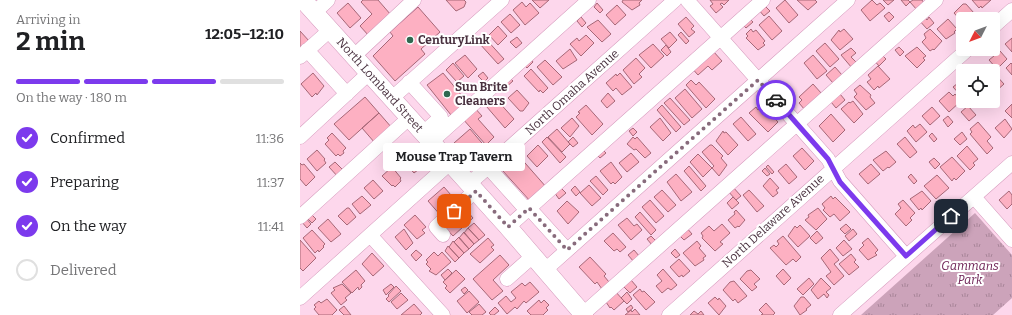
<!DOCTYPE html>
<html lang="en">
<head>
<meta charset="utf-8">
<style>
  :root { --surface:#fff; --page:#f6f6f6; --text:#202124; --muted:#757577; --line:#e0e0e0; --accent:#7c3aed }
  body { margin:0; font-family:Bitter,serif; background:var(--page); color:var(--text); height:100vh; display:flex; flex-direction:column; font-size:15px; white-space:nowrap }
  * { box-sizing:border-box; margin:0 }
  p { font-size:13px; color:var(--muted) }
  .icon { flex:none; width:22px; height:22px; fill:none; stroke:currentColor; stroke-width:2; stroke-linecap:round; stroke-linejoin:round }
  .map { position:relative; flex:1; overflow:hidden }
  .side { display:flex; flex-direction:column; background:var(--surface); width:300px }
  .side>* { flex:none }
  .needle { width:26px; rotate:228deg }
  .tools { position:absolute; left:656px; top:12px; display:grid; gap:8px }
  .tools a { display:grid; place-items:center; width:44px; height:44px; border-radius:4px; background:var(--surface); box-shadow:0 4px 16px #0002; font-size:20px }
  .pin { position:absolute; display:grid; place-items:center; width:34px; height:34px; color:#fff; margin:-17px; border-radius:8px; box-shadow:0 2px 6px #0006 }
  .courier { position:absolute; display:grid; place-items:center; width:40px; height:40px; margin:-20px; border:3px solid #7c3aed; border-radius:50%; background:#fff; color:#222; box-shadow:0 1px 5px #0007 }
  .bubble { position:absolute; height:28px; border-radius:4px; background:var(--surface); box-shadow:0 4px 16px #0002; font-size:13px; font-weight:700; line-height:28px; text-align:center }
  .headline em { font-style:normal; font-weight:700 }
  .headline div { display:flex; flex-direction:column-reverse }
  .headline { display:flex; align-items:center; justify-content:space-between; height:68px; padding:0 16px }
  h1 { font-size:26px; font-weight:700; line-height:30px }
  .bar { display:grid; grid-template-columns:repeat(4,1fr); gap:6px 4px; align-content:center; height:48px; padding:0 16px }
  .bar i { height:5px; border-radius:3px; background:var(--line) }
  .bar .current { background:var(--accent) }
  .bar p { grid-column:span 4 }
  ol { padding:0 16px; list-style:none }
  li { display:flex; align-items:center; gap:12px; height:44px }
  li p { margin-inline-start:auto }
  li .icon { padding:4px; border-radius:50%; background:var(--accent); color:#fff; stroke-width:4 }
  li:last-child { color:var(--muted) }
  li i { width:22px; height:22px; border:2px solid var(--line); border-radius:50% }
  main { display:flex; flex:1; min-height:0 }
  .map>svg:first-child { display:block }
  .grass { fill:url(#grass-tufts) }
  .building { fill:#fdb0c2; stroke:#a66777 }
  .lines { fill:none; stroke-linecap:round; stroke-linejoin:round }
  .minor-casing { stroke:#d498bb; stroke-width:15 }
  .major-casing { stroke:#d498bb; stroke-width:19 }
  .minor { stroke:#fff; stroke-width:14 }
  .major { stroke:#fff; stroke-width:18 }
  .done { stroke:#886b7c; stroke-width:4; stroke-dasharray:0 7.2 }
  .route { stroke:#7c3aed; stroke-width:5 }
  .poi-dot { fill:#306850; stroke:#fff; stroke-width:1.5 }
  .labels { text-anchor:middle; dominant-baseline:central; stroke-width:4; stroke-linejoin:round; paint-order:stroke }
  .poi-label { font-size:12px; font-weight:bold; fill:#49313f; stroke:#fff; text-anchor:start }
  .street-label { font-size:12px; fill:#49313f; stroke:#fff }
  .park-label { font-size:12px; font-style:italic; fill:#6e2255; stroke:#fff }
</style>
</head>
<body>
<main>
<section class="side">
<div class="headline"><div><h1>2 min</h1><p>Arriving in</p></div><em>12:05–12:10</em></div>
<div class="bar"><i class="current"></i><i class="current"></i><i class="current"></i><i></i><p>On the way · 180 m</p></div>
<ol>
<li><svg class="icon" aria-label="check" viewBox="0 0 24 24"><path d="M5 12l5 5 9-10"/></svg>Confirmed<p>11:36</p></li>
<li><svg class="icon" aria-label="check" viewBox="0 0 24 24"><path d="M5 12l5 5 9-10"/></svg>Preparing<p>11:37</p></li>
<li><svg class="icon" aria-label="check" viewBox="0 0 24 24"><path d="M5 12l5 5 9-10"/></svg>On the way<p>11:41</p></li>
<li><i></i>Delivered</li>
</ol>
</section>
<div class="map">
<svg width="712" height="315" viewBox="0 0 712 315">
  <defs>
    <pattern id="grass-tufts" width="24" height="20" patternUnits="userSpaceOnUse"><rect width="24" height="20" fill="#cca3ba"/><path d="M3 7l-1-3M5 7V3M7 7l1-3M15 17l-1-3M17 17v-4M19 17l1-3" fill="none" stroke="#a88599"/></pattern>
  </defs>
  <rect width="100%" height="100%" fill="#fdd7ec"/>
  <path class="grass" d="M675,213L712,255V298L693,315H561Z"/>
  <path class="building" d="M63,0H78L91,15L69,36L60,26L72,14L61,2Z
    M146,0H164L166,2L164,7L156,11Z
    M232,0H249L240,8Z
    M323,0H342L339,3L340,5L332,10L322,2Z
    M410,0H429L424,5L422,3L420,4L423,7L416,13L410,6L413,4Z
    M485,0L498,15L489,23L476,8Z
    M497,0H515L517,2L508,10Z
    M572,0L577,5L580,3L585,8L570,21L561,10Z
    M583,0H594L588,5Z
    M601,0H608L610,2L606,6Z
    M613,0H622L624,3L617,10L610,2Z
    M672,0H691L682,8L681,6L679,8Z
    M222,2L226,7L230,3L239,13L225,25L213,10Z
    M48,3L61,18L50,28L37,13Z
    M297,3L303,10L300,13L294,7Z
    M463,4L470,11L464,16L458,9Z
    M663,4H666L674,13L670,19H663V23L654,13Z
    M317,5L326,15L315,25L306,15Z
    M118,7L140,32L121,49L125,54L95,81L73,56L93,36L90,32Z
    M589,12L594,17L589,22L584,16Z
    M210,14L220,25L211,33L201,22Z
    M623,15L627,20L629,17L634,23L627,29L618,19Z
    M447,16L453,22L446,28L440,22Z
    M469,16L482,31L472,40L459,25Z
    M281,17L286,23L282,27L277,21Z
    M386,17L394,26L391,29L395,32L389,37L378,24Z
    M648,19L657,29L654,32L655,33L646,39L637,29Z
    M298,20L311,34L302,42L287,27Z
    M198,26L207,36L198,45L189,35Z
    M451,29L453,32L456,30L465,41L463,43L465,45L458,50L446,38L448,36L446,34Z
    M544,29L553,39L540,50L531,40L539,30L540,32Z
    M630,29L642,41L634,50L633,49L630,51L622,42L626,38L624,34Z
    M0,31L10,42L0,51Z
    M370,32L377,40L369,48L361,39Z
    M381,32L389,41L386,44L378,35Z
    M286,35L294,43L281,56L270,44L277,38L279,41Z
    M217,37L222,43L216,48L210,42Z
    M185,38L204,59L198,64L179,43Z
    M712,38V52L705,44Z
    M525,43L539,59L530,67L516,51Z
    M353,44L364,56L351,68L339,55Z
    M366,45L371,52L367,56L361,50Z
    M599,47L604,52L600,56L595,50Z
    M617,47L626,56L623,58L625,60L617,68L605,56Z
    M551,48L556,53L551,57L557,63L552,68L541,55Z
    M270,49L277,60L263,69L256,61Z
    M413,51L422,61L412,70L408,66L398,75L390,66Z
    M700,51L707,59L697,69L689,60Z
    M580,53L586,59L579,66L573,59Z
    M165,55L177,69L168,78L155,63Z
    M513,55L527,71L517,79L504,63Z
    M229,57L233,62L227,68L222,63Z
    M336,58L345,68L339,74L342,77L334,84L323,70Z
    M245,60L262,77L253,85L237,67Z
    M153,63L164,76L157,82L146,70Z
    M711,63L712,64V75L706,68Z
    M578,66L590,79L579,88L578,86L574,90L567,82L571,79L568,75Z
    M535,67L542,75L533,83L526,75Z
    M682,67L685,71H677Z
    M231,69L248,88L243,93L240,90L239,92L224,76Z
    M183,72L188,78L184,82L178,76Z
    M693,72L704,84L695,92L693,90Z
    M13,73L24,86L17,95L16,93L12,97L1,84Z
    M143,73L167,102L151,115L127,85Z
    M320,73L332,87L322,95L316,88L313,91L306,83L316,74L317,76Z
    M207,75L213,81L205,88L199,82Z
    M663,79V98L653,87Z
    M391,80L396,85L399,82L415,99L406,108L386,85Z
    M513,84L522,94L505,110L499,103L502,100L499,97Z
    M560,85L571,95L570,97L575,103L566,110L554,97L557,94L554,90Z
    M385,89L402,109L392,118L375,98Z
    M217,90L229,103L223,111H220L208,98Z
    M189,91L214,119L205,128L180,99Z
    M649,92L653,96L655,94L661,101L649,112L639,101Z
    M308,93L315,101L307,108L301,101Z
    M540,94L545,100L536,108L531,102Z
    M65,97L79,113L49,140L34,124Z
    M370,98L390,120L384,125L364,103Z
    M553,101L563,114L554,123L541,109L549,102L550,103Z
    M712,104V118L705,111Z
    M286,105L303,124L292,135L276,117L280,113L278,112Z
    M362,105L381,127L376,132L357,110Z
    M463,106L478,122L468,132L449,113L456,107L458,110Z
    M668,106L676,115L669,121L661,112Z
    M174,107L182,116L178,119L194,137L186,145L162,118Z
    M632,107L640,116L630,125L622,116Z
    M79,113L92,128L75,143L62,128Z
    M531,114L545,130L533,142L519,126Z
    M648,116L653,122L648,127L643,120Z
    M441,117L456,134L448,141L433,124Z
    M272,118L279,126L270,137L261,128Z
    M360,118L371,133L363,141L350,127Z
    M705,119L712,129L704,138L695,128Z
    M678,122L691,137L687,141L693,148L687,154L670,134L672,132L670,129Z
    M620,124L627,132L616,142L607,131L613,125L615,128Z
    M333,128L337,132L333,136L329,131Z
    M170,129L187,149L172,163L154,143Z
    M257,129L270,144L262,152L248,137Z
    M423,131L424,133L426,132L438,145L428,155L416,141Z
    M662,132L667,139L660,145L654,139Z
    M32,133L46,148L43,151L44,153L40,156L38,154L36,156L25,144L29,140L27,138Z
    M632,133L637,139L634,142L629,136Z
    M247,137L266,157L260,163L242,142Z
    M273,137L278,143L273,147L268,142Z
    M333,137L335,139L337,137L351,153L345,158L336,149L334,150L327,144Z
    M605,137L617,152L610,158L597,144Z
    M105,144L123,166L114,173L96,153Z
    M238,145L248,156L237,167L227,156Z
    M410,145H412L423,156L421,158L427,165L419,176L412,168L414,166L402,152Z
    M667,146L678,159L673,163L675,165L670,170L657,156Z
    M300,147L306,153L300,158L294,152Z
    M502,148L514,161L505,170L493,156Z
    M17,150L25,159L24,160L26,163L17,171L7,159Z
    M586,151L596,162L589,168L588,167L583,171L573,160Z
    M331,153L339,162L327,172L319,163Z
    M398,154L412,168L403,177L390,162Z
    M218,155L247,188L231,202L202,170Z
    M652,157L665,171L656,180L654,178L652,181L640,167Z
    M634,158L640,164L635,169L629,162Z
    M35,162L45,172L39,178L29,167Z
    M311,162L322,177L315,184L313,182L311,184L300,171Z
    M0,163L2,165L4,164L15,177L6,186L0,179Z
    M486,164L497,177L489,184L478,171Z
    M571,164L580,174L568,184L559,174Z
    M468,165L474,172L472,174L466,167Z
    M389,166L406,186L401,191L384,171Z
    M92,167L101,178L100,179L101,181L95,187L93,185L92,186L82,176Z
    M465,168L470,174L467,176L462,171Z
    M376,174L392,192L381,201L367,182Z
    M611,174L617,181L614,184L608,177Z
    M637,175L649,188L636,199L624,186Z
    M296,176L308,190L303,195L290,181Z
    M470,178L479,188L476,190L478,193L473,197L463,186Z
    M73,180L83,191L74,199L64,188Z
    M289,185L301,198L292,206L280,193Z
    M275,186L280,192L276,196L271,190Z
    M432,186L441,196L436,200L427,190Z
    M144,187L158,203L142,217L128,201Z
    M260,187L266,193L259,199L254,192Z
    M362,190L376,205L368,212L354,197Z
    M449,190L464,206L457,212L443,195Z
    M622,191L631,201L622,210L621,208L619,210L610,199Z
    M709,191L712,195V204L707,209L699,200Z
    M62,196L71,205L60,214L52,204Z
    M531,196L533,199L535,197L550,212L540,221L534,214L530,217L523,210L525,208L522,204Z
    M433,197L439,203L432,209L427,203Z
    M350,200L364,216L356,223L342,207Z
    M603,200L615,213L610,218L612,220L606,226L595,214L601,208L598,204Z
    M267,201L279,212L268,224L257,211Z
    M162,205L173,218L153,236L142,224Z
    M47,208H49L56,217L47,225L38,216Z
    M518,208L527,219L516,230L505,220L509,217L508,215Z
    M436,210L445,220L439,227L438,226L435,228L428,220L435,214L434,212Z
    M340,212L356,230L351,235L335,217Z
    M10,213L16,219L12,223L6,217Z
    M115,215L126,227L122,230L125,233L117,239L104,225Z
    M5,217L11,224L7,228L1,221Z
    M327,218L334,226L337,224L342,230L331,240L318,225Z
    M28,219L41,234L31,242L18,228Z
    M174,223L185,235L179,240L168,228Z
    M422,224L430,233L420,242L423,244L415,251L402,238L403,236L401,233L409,226L414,231Z
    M546,224L551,229L545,234L540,229Z
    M500,225L510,236L498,247L488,236L495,226L497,228Z
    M386,227L392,234L384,240L378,234Z
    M168,228L179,240L174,244L164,233Z
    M104,229L113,243L106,250L95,237Z
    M553,229L557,234L549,241L545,236Z
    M12,230L25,244L23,246L24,247L19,252L18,250L15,253L3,238Z
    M517,231L523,238L516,244L510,238Z
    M164,232L174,244L169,249L159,238Z
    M313,233L326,247L320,252L317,249L314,251L304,241Z
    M351,236L356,241L352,245L347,239Z
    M483,236L501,257L496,262L493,259L486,265L470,248L474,245L476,247L479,244L477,241Z
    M159,237L169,249L164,253L154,242Z
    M188,238L194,245L191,247L194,250L180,263L170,254Z
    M568,238L578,250L575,253L577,255L568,260L559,250L564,245L562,243Z
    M0,240L16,258L3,271L0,268Z
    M544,240L552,249L543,256L536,248Z
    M153,241L164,253L159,258L149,247Z
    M397,241L401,246L399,248L406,256L403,258L404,260L395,266L383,253Z
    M148,246L159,258L155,262L145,251Z
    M375,249L380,255L376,258L371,253Z
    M530,249L539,260L534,264L544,276L534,285L526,276L531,272L521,258Z
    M116,250L122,255L116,261L111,255Z
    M334,250L340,257L334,262L328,255Z
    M134,252L138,256L142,252L151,262L136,275L129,271L131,269L126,264L128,262L126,260Z
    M72,253L84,266L73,276L62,264Z
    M551,254L556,260L554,262L559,267L549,275L539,264Z
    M200,255L209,265L193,280L203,291L192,300L173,279Z
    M290,257L306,274L304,276L309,282L302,289L297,282L295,284L279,267Z
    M379,259L390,271L383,277L382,275L379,277L370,267Z
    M148,269L152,273L145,280L141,275Z
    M363,269L377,285L371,290L368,288L362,293L356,286L362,281L357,275Z
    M483,269L491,278L484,285L476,276Z
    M56,270L65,281L61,285L62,287L59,290L58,287L52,293L42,282Z
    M156,270L165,279L150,293L145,288L147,286L143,282Z
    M451,270L460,279L454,284L457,287L452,291L440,279L447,271Z
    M509,278L514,284L503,295L497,289Z
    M521,278L531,288L526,292L529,295L527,298L524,294L518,299L511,290Z
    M331,280L337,287L330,293L324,287Z
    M434,281L447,296L438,303L435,299L433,301L423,290L430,282Z
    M230,282L239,292L226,303L224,301L217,309L215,307L207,314L198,303L206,296L211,302L216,298L211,292L222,283L225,286Z
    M42,284L51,293L45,298L47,300L41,305L31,293L35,290L33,288Z
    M91,284L94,287L86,295L83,290Z
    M96,286L101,291L89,302L86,299L89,296L88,295Z
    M165,287L168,290L164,294L161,290Z
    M340,289L342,292L344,291L355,302L346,310L333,295Z
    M314,290L324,301L314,310L311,307L310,308L304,299Z
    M169,291L179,302L167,313L157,301Z
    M327,292L332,299L327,304L321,298Z
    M101,293L108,300L97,309L91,302Z
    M415,297L418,300L419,298L426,306L419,315L408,303Z
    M501,297H504L511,305L506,309L507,310L500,315L494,306Z
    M27,299L37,310L32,315H19L14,309L16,307L14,305L19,301L21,303Z
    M239,300L241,303L244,300L249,305L246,308L248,310L243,315H231L227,311Z
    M466,303L475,313L473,315H461L463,314L459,310Z
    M114,304L122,313L120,315H101Z
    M179,304L186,312L182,315H172L169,312Z
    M331,305L333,308L328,312L326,309Z
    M44,306L51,315H44L39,310Z
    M195,307L199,311L194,315H191L189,313Z
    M335,309L340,315H325L331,310L332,312Z
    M394,311L398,314L401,311L404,315H390Z"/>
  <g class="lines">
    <defs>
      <path id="minor" d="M387,0L528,159L540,181L606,256
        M14,13L28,0
        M693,27L712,10
        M7,50L47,94
        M54,56L114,0
        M0,57L30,30
        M109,82L141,117L123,133
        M92,98L202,0
        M0,137L69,73
        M131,142L289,0
        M188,167L223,206L229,208L267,250
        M169,184L375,0
        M674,197L712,240
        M0,217L109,118
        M208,227L463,0
        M70,235L143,315
        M143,235L136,227L175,191
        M245,270L548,0
        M207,279L233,256
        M0,298L150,163
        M283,314L636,0
        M369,315L668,49
        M540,315L712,163"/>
      <path id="major" d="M3,0L208,227L284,315"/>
    </defs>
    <use href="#minor" class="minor-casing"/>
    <use href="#major" class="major-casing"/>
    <use href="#minor" class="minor"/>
    <use href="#major" class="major"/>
  </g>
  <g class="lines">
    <path class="done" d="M154,211L176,191L208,227L229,208L267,250L458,80L476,100"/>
    <path class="route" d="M476,100L528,159L540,182L606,256L651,216"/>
  </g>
  <g class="poi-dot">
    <circle cx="110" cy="40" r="4"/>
    <circle cx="147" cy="94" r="4"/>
  </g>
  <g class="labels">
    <g class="poi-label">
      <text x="118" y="40">CenturyLink</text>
      <text x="155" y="87">Sun Brite<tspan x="155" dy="14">Cleaners</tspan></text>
    </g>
    <g class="street-label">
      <text transform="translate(80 85) rotate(48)">North Lombard Street</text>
      <text transform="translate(272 92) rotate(-42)">North Omaha Avenue</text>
      <text transform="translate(473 221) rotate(-42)">North Delaware Avenue</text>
    </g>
    <g class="park-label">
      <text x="670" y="266">Gammans<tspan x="670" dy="14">Park</tspan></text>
    </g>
  </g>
</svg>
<div class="tools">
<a><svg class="needle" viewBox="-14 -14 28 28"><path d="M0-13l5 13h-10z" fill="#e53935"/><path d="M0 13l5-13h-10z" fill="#757577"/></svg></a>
<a><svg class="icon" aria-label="locate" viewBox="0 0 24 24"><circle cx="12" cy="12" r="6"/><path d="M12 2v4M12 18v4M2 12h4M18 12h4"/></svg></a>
</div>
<div class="pin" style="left:154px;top:211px;background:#ea580c"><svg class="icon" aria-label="bag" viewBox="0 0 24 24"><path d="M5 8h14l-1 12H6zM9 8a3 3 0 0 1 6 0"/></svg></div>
<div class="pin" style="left:651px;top:216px;background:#1f2937"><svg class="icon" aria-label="home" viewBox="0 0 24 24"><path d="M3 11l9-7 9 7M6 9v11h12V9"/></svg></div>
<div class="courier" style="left:476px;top:100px"><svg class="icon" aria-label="car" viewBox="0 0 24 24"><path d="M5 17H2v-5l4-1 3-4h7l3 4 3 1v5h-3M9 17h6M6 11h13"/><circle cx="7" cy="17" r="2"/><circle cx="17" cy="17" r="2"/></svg></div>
<div class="bubble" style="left:83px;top:143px;width:142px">Mouse Trap Tavern</div>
</div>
</main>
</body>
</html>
